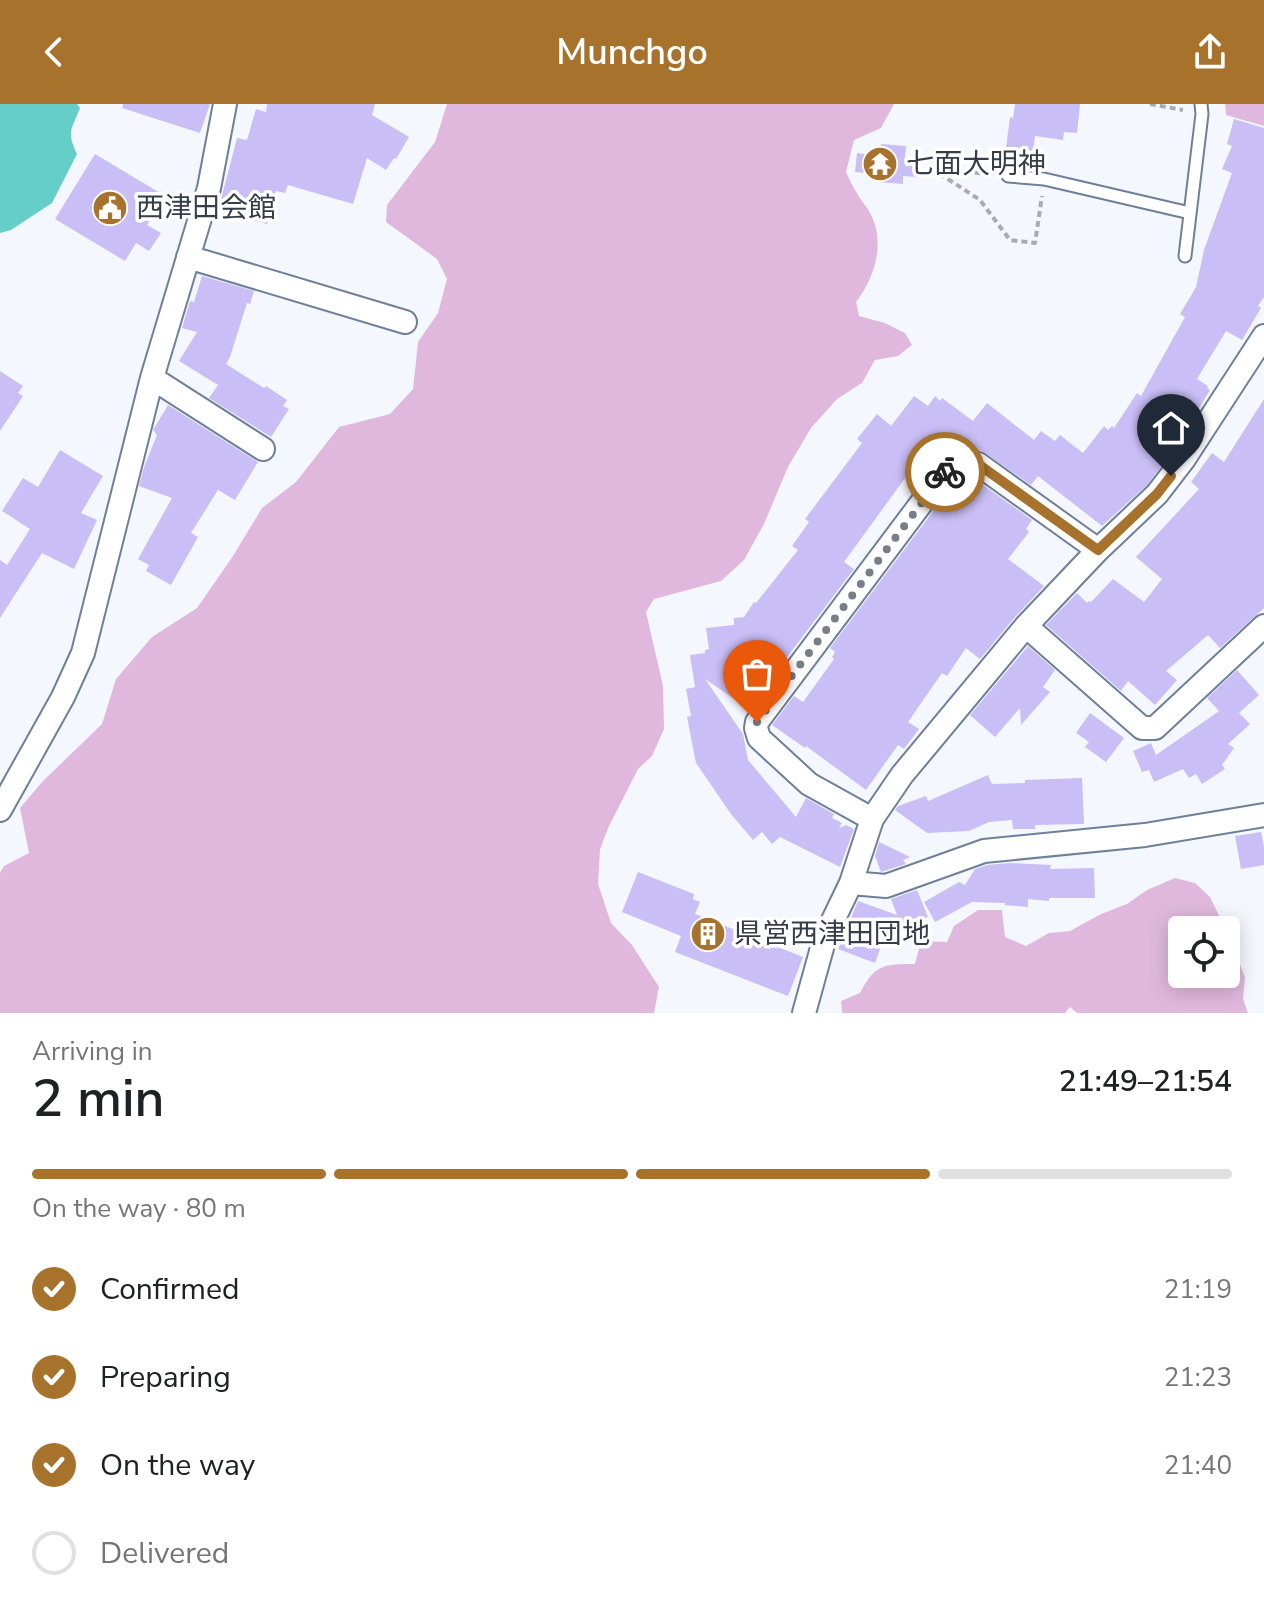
<!DOCTYPE html>
<html lang="en">
<head>
<meta charset="utf-8">
<style>
  :root { --surface:#fff; --page:#f6f6f6; --text:#202124; --muted:#757577; --line:#e0e0e0; --accent:#a7722c }
  body { margin:0; font-family:"Nunito Sans","Noto Sans JP",sans-serif; background:var(--page); color:var(--text); height:100vh; display:flex; flex-direction:column; font-size:30px; white-space:nowrap }
  * { box-sizing:border-box; margin:0 }
  p { font-size:26px; color:var(--muted) }
  .icon { flex:none; width:44px; height:44px; fill:none; stroke:currentColor; stroke-width:2; stroke-linecap:round; stroke-linejoin:round }
  .map { position:relative; height:909px; overflow:hidden }
  .drawer { display:flex; flex-direction:column; background:var(--surface); flex:1 }
  .drawer>* { flex:none }
  .controls { position:absolute; left:1168px; top:812px; display:grid; gap:16px }
  .controls a { display:grid; place-items:center; width:72px; height:72px; border-radius:8px; background:var(--surface); box-shadow:0 4px 20px #0003; font-size:40px }
  .pin { position:absolute; display:grid; place-items:center; width:68px; height:68px; color:#fff; margin:-82px -34px; border-radius:50% 50% 50% 0; rotate:-45deg; box-shadow:0 0 8px #0007 }
  .pin .icon { rotate:45deg }
  .courier { position:absolute; display:grid; place-items:center; width:80px; height:80px; margin:-40px; border:6px solid #a7722c; border-radius:50%; background:#fff; color:#222; box-shadow:0 2px 10px #0007 }
  .headline em { font-style:normal; font-weight:600 }
  .headline div { display:flex; flex-direction:column-reverse }
  .headline { display:flex; align-items:center; justify-content:space-between; height:136px; padding:0 32px }
  h1 { font-size:52px; font-weight:600; line-height:60px }
  .bar { display:grid; grid-template-columns:repeat(4,1fr); gap:12px 8px; align-content:center; height:96px; padding:0 32px }
  .bar i { height:10px; border-radius:6px; background:var(--line) }
  .bar .on { background:var(--accent) }
  .bar p { grid-column:span 4 }
  ol { padding:0 32px; list-style:none }
  li { display:flex; align-items:center; gap:24px; height:88px }
  li p { margin-inline-start:auto }
  li .icon { padding:8px; border-radius:50%; background:var(--accent); color:#fff; stroke-width:4 }
  li:last-child { color:var(--muted) }
  li i { width:44px; height:44px; border:4px solid var(--line); border-radius:50% }
  header { display:flex; justify-content:space-between; align-items:center; height:104px; padding:0 32px; background:var(--accent); color:#fff; font-size:36px; font-weight:600 }
  .map>svg:first-child { display:block }
  .green { fill:#e0b8de }
  .water { fill:#65cec9 }
  .building { fill:#c9bef6 }
  .lines { fill:none; stroke-linecap:round; stroke-linejoin:round }
  .lane-casing { stroke:#6e7f9a; stroke-width:15 }
  .street-casing { stroke:#6e7f9a; stroke-width:26 }
  .path { stroke:#a6acb4; stroke-width:4; stroke-dasharray:6 4; stroke-linecap:butt }
  .lane { stroke:#fff; stroke-width:11 }
  .street { stroke:#fff; stroke-width:22 }
  .done { stroke:#787e88; stroke-width:8; stroke-dasharray:0 14.4 }
  .route { stroke:#a7722c; stroke-width:10 }
  .labels { text-anchor:middle; dominant-baseline:central; stroke-width:7; stroke-linejoin:round; paint-order:stroke }
  .poi-label { font-size:28px; fill:#353d49; stroke:#fff; text-anchor:start }
</style>
</head>
<body>
<header><svg class="icon" aria-label="back" viewBox="0 0 24 24"><path d="M15 5l-7 7 7 7"/></svg>Munchgo<svg class="icon" aria-label="share" viewBox="0 0 24 24"><path d="M12 15V3M7 8l5-5 5 5M5 13v7h14v-7"/></svg></header>
<div class="map">
<svg width="1264" height="909" viewBox="0 0 1264 909">
  <rect width="100%" height="100%" fill="#f4f8fe"/>
  <path class="green" d="M447,0H894L881,24L854,36L846,68C850,76 853,84 858,91C862,98 869,105 872,113C885,141 874,175 856,198L859,212L885,219L905,229L912,241L898,252L875,256L862,279L837,295L811,324L788,363L764,420L744,456L721,477L654,495L646,508L663,582L664,625L652,652L638,665L609,722L600,745L598,780L611,819L632,841L659,883L654,909H0V769L4,762L29,749L20,704L43,677L102,620L116,575L152,533L197,504L233,452L262,404L296,378L339,323L390,310L413,285L418,238L438,209L447,175L437,155L386,118L387,101L435,38Z
    M1225,0H1264V22L1226,11Z
    M1175,774L1195,779L1210,793L1226,826H1182V870H1226V826L1245,873L1243,895L1248,909H1077L1070,903L1065,909H842L841,897L860,889C875,860 884,860 915,860L921,837L947,838L954,822L978,806H1002L1005,833L1026,842L1049,829L1070,827L1101,810L1127,800L1147,786Z"/>
  <path class="water" d="M0,0H77L80,4C72,25 66,27 77,50L52,99L11,126L0,129Z"/>
  <path class="building" d="M123,0H210L200,29L122,4Z
    M267,0H375L372,11L409,33L396,55L394,54L386,66L367,54L353,100L288,81L285,89L276,87L267,120L218,107L237,34L247,36L256,5L266,8Z
    M1015,0H1080L1077,29L1064,28L1063,36L1035,32L1033,47L1006,44L1010,13L1013,14Z
    M1234,15L1264,24V193L1258,202L1261,204L1242,236L1226,227L1197,275L1208,282L1207,284L1210,286L1173,347L1147,381L1102,422L1038,372L1031,381L982,347L966,342L947,347L932,337L844,458L854,465L781,561L763,548L760,552L735,555L737,572L733,573L737,597L705,575L743,630L748,656L796,713L806,694L834,710L832,714L842,719L839,724L846,721L854,725L840,763L780,733L772,740L762,728L753,736L731,710L696,659L687,613L691,612L686,585L695,583L690,551L705,549V546L709,545L706,524L734,521V514L744,513L754,498L756,499L798,446L792,442L809,418L805,415L862,339L857,335L877,310L891,322L914,292L928,302L935,292L940,297L942,294L973,317L987,299L1034,336L1041,327L1055,337L1060,331L1083,349L1104,322L1108,326L1112,322L1114,324L1137,289L1141,292L1185,213L1180,210L1196,183L1204,146L1232,69L1222,65L1232,42L1227,40Z
    M881,40L906,42L905,54L918,55L916,73L903,72V80L878,78V70L855,68L857,49L880,52Z
    M95,50L165,92L147,121L161,129L149,147L136,139L125,157L55,115Z
    M202,172L254,187L250,200L247,199L230,253L226,260L264,284L266,282L287,296L283,302L289,305L271,333L209,294L218,281L179,257L197,228L182,224L190,197L194,198Z
    M0,267L23,282L18,289L23,292L0,327Z
    M1264,295V504L1220,544L1208,531L1166,567L1177,576L1155,601L1128,577L1121,587L1046,521L1077,489L1087,499L1089,497L1091,498L1113,475L1144,498L1162,475L1136,453L1199,385L1191,378L1212,349L1224,358Z
    M168,301L258,358L235,396L218,386L191,429L198,433L171,481L146,467L149,461L138,455L172,394L139,382L144,363L157,331L153,326Z
    M60,346L103,372L81,409L97,416L74,465L42,449L0,514V456L7,461L30,425L2,407L23,374L38,383Z
    M964,371L972,373L1032,416L1026,425L1029,428L1008,455L1044,482L1015,513L980,555L966,544L947,572L942,569L908,618L919,625L904,645L898,641L866,686L806,642L805,644L772,621L794,592L803,598L834,555L832,553L835,548L830,544L959,373Z
    M1028,542L1055,566L1043,583L1050,588L1021,621L1020,604L995,633L970,611Z
    M1237,566L1259,591L1239,609L1250,620L1228,640L1234,644L1222,661L1225,665L1202,680L1196,670L1189,674L1183,665L1154,678L1149,666L1142,668L1133,647L1151,639L1156,651L1219,607L1207,594Z
    M1090,609L1124,634L1106,658L1085,643L1089,638L1076,629Z
    M988,671L992,680L1025,679V676L1082,674L1084,720L1035,721V725H1013L1012,716L989,718L969,727L927,729L895,706L898,702L926,692L928,697Z
    M1261,728L1264,743V761L1241,765L1235,732Z
    M879,738L910,753L903,756L906,760L881,768L875,752Z
    M1009,759L1051,761L1050,765L1094,764L1095,794H1049V797L1028,795V803L1005,801V799L972,798L935,818L924,798L959,778L965,781L975,765L987,761Z
    M638,768L694,790L693,795L700,798L695,810L803,853L788,892L675,848L681,832L622,808Z
    M917,786L928,813L885,830L875,859L838,845L858,797L897,811L891,795Z"/>
  <g class="lines">
    <defs>
      <path id="lane" d="M1008,72L1044,75L1190,109
        M1185,152L1202,10L1201,0"/>
      <path id="street" d="M188,153L405,218
        M152,274L263,345
        M1026,522L1142,624H1155L1264,522
        M0,706L63,593L83,549L152,274L209,84L225,0
        M872,715L809,680L759,634L756,624L757,618L950,361L963,356L978,360L1098,446
        M851,779L886,782L984,747L1145,731L1264,711
        M804,909L825,833L851,779L872,715L902,671L1026,522L1098,446L1157,390L1184,355L1264,232"/>
    </defs>
    <use href="#lane" class="lane-casing"/>
    <use href="#street" class="street-casing"/>
    <path class="path" d="M1150,0L1183,6
      M931,64L980,96L1010,136L1035,139L1042,92
      M935,65L990,70"/>
    <use href="#lane" class="lane"/>
    <use href="#street" class="street"/>
  </g>
  <g class="lines">
    <path class="done" d="M757,618L945,368"/>
    <path class="route" d="M945,368C954,356 964,354 978,360L1098,446L1157,390L1171,372"/>
  </g>
  <defs>
    <symbol id="temple-disc" viewBox="-11 -11 22 22"><circle r="9.5" fill="#a7722c" stroke="#fff"/><path d="M0-6L5-2H3V0L6.5 2.5H4V6H1.5V3h-3V6H-4V2.5H-6.5L-3 0V-2H-5Z" fill="#fff"/></symbol>
    <symbol id="civic-disc" viewBox="-11 -11 22 22"><circle r="9.5" fill="#a7722c" stroke="#fff"/><path d="M-.6-6.5H3V-4.5H.6V-3L4-1V1h2V6H-6V1h2V-1L-.6-3ZM-1.2 2.5V6h2.4V2.5Z" fill="#fff"/></symbol>
    <symbol id="building-disc" viewBox="-11 -11 22 22"><circle r="9.5" fill="#a7722c" stroke="#fff"/><path d="M-4-6H4V6H1V3H-1V6H-4ZM-2.5-4.3h1.7v1.8h-1.7ZM.8-4.3h1.7v1.8H.8ZM-2.5-1h1.7V.8h-1.7ZM.8-1h1.7V.8H.8Z" fill="#fff"/></symbol>
  </defs>
  <g fill-rule="evenodd">
    <use href="#temple-disc" x="860" y="40" width="40" height="40"/>
    <use href="#civic-disc" x="90" y="84" width="40" height="40"/>
    <use href="#building-disc" x="688" y="810" width="40" height="40"/>
  </g>
  <g class="labels">
    <g class="poi-label">
      <text x="906" y="60">七面大明神</text>
      <text x="136" y="104">西津田会館</text>
      <text x="734" y="830">県営西津田団地</text>
    </g>
  </g>
</svg>
<div class="controls">
<a><svg class="icon" aria-label="locate" viewBox="0 0 24 24"><circle cx="12" cy="12" r="6"/><path d="M12 2v4M12 18v4M2 12h4M18 12h4"/></svg></a>
</div>
<div class="pin" style="left:757px;top:618px;background:#ea580c"><svg class="icon" aria-label="bag" viewBox="0 0 24 24"><path d="M5 8h14l-1 12H6zM9 8a3 3 0 0 1 6 0"/></svg></div>
<div class="pin" style="left:1171px;top:372px;background:#1f2937"><svg class="icon" aria-label="home" viewBox="0 0 24 24"><path d="M3 11l9-7 9 7M6 9v11h12V9"/></svg></div>
<div class="courier" style="left:945px;top:368px"><svg class="icon" aria-label="bike" viewBox="0 0 24 24"><circle cx="6" cy="16" r="4"/><circle cx="18" cy="16" r="4"/><path d="M6 16l4-8h5l3 8M10 8l3 8H6M13 5h3"/></svg></div>
</div>
<section class="drawer">
<div class="headline"><div><h1>2 min</h1><p>Arriving in</p></div><em>21:49–21:54</em></div>
<div class="bar"><i class="on"></i><i class="on"></i><i class="on"></i><i></i><p>On the way · 80 m</p></div>
<ol>
<li><svg class="icon" aria-label="check" viewBox="0 0 24 24"><path d="M5 12l5 5 9-10"/></svg>Confirmed<p>21:19</p></li>
<li><svg class="icon" aria-label="check" viewBox="0 0 24 24"><path d="M5 12l5 5 9-10"/></svg>Preparing<p>21:23</p></li>
<li><svg class="icon" aria-label="check" viewBox="0 0 24 24"><path d="M5 12l5 5 9-10"/></svg>On the way<p>21:40</p></li>
<li><i></i>Delivered</li>
</ol>
</section>
</body>
</html>
